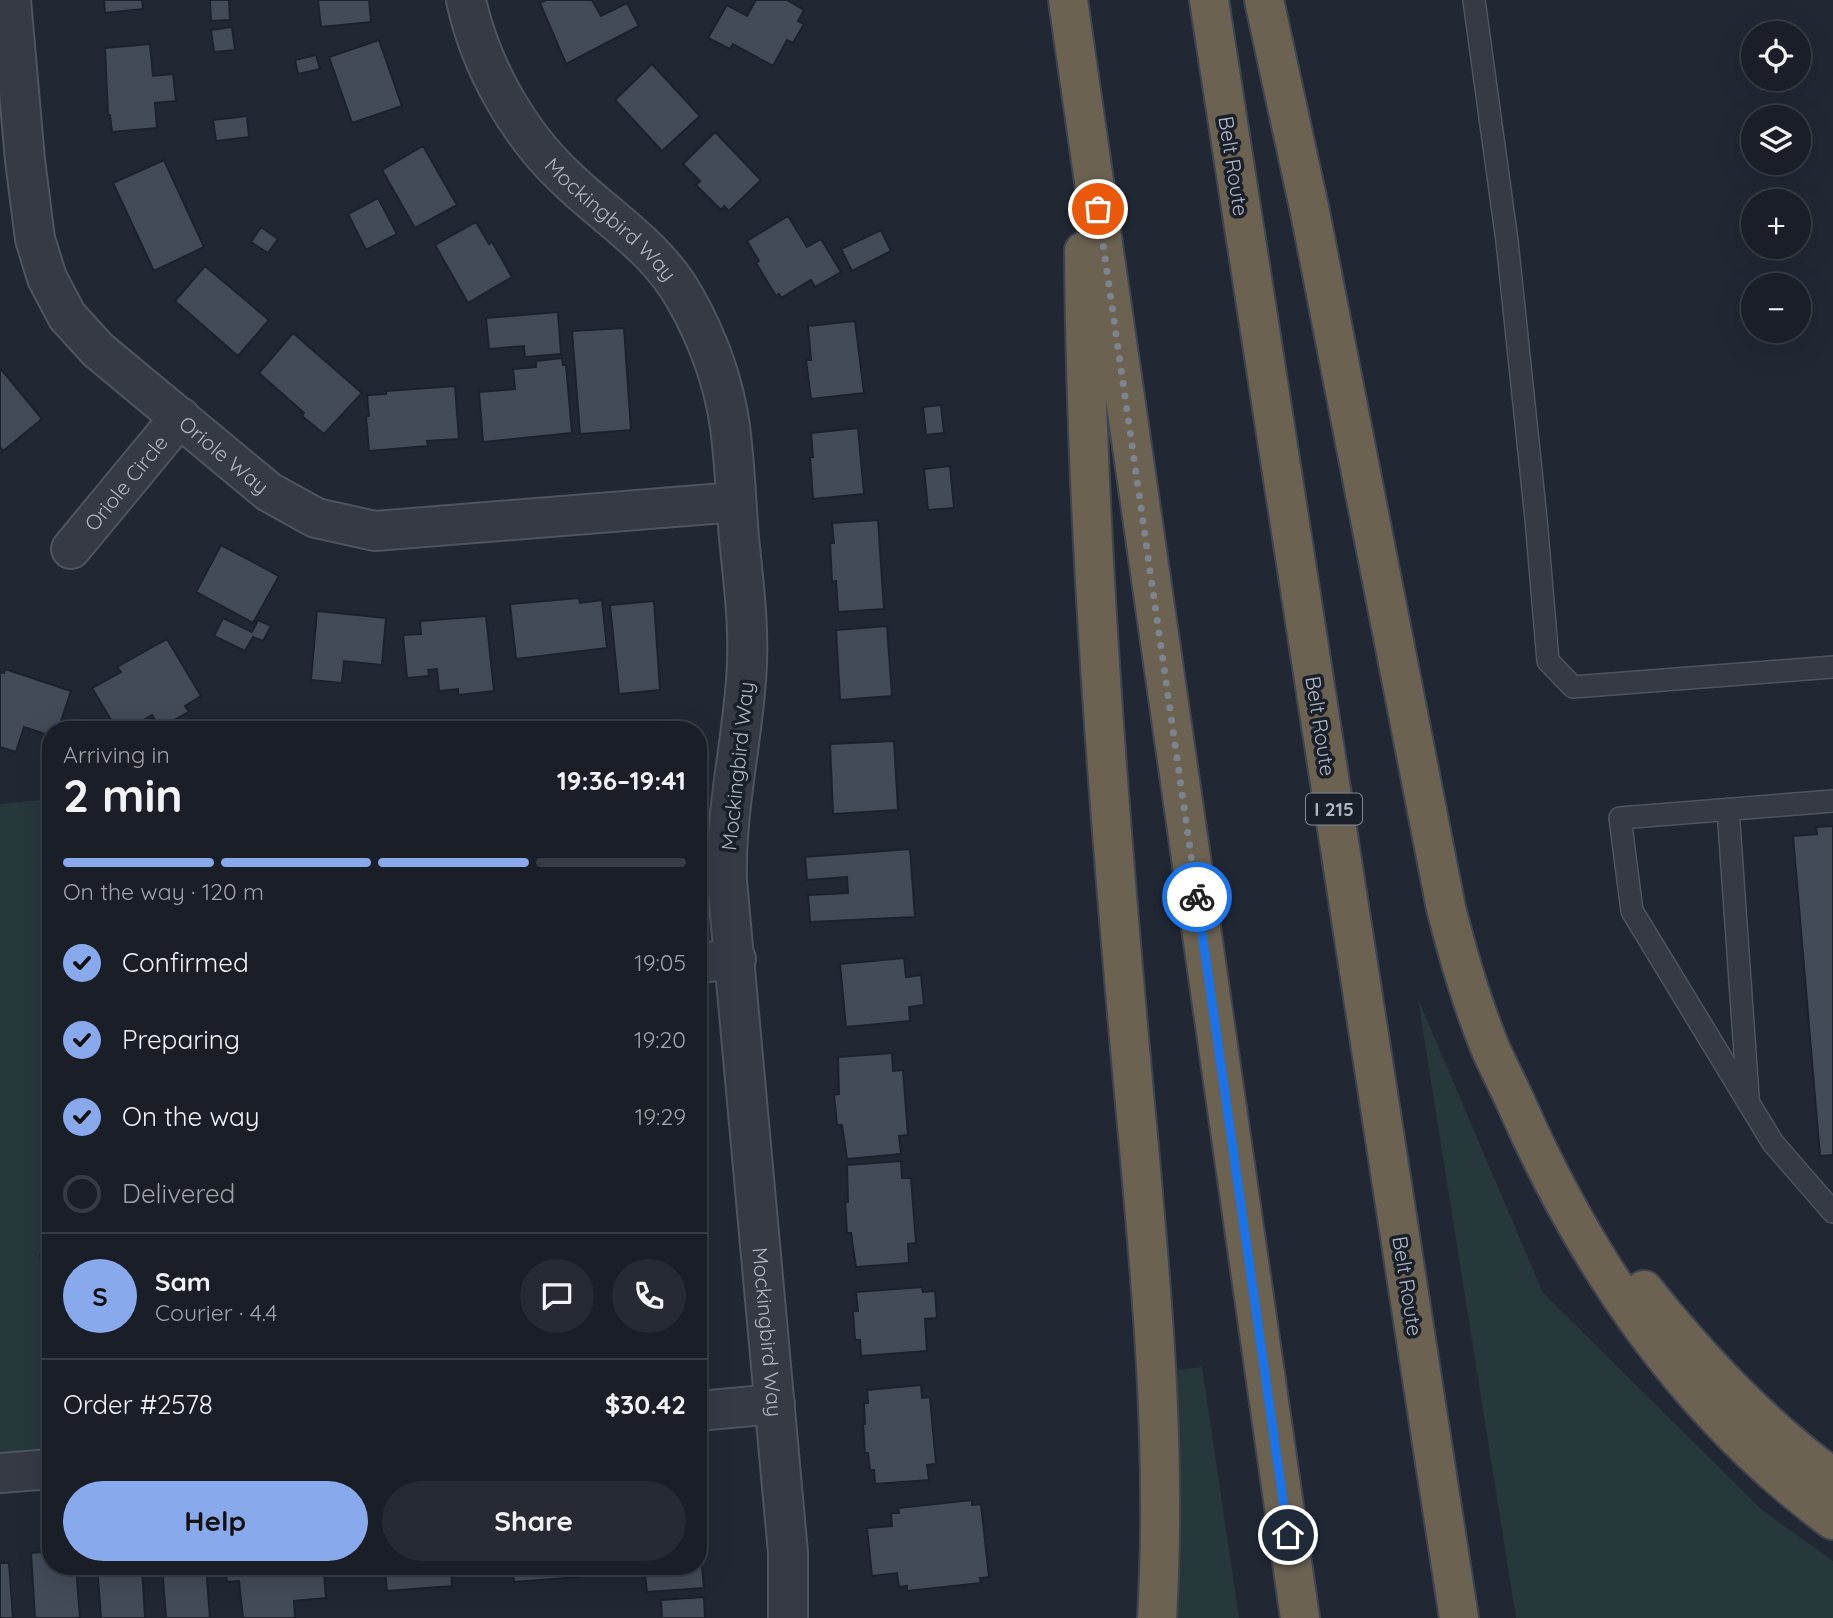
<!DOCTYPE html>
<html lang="en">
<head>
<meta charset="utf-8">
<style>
  :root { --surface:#191e27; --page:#262b33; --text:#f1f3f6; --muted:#9fa2a7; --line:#373c44; --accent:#89a9ed }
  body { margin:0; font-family:Quicksand,sans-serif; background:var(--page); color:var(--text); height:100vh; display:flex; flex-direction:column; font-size:26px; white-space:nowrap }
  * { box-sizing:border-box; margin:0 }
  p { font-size:23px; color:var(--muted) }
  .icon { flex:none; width:38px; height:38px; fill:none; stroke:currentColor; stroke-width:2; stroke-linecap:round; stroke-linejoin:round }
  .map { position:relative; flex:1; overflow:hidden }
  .side { position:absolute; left:42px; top:721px; width:665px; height:854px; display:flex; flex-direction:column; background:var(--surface); border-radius:28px; box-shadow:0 7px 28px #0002,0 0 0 2px var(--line) }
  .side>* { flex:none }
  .controls { position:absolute; left:1741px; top:21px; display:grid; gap:14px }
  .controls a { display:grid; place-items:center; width:70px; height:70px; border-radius:50%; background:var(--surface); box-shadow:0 7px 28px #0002,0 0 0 2px var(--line); font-size:35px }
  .pin { position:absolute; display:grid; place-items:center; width:60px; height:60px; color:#fff; margin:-30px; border:4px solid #fff; border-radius:50%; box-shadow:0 2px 7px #0007 }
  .courier { position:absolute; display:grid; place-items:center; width:70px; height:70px; margin:-35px; border:5px solid #1a73e8; border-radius:50%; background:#fff; color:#222; box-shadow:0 2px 9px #0007 }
  .head em { font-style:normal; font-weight:700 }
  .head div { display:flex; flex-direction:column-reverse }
  .head { display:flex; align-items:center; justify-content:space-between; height:119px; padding:0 21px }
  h1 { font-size:46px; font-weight:700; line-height:52px }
  .bar { display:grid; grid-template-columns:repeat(4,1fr); gap:10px 7px; align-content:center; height:84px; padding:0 21px }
  .bar i { height:9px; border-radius:5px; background:var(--line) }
  .bar .active { background:var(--accent) }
  .bar p { grid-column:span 4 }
  .line { display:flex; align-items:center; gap:18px; padding:0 21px; border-top:2px solid var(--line) }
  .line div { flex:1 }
  .round { display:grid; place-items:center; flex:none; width:74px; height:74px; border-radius:37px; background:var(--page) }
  ol { padding:0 21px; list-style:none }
  li { display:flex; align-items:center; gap:21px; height:77px }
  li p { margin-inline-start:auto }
  li .icon { padding:7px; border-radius:50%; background:var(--accent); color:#111; stroke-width:4 }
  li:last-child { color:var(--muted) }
  li i { width:38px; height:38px; border:4px solid var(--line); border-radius:50% }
  .button { display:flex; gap:14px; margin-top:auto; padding:14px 21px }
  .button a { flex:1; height:80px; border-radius:42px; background:var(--accent); color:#111; font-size:28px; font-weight:700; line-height:80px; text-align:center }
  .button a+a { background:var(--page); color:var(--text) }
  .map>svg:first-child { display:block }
  .green { fill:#27383a }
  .building { fill:#434b59; stroke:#1c222c; stroke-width:2 }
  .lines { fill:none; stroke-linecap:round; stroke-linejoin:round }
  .service-casing { stroke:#4f5560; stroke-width:24 }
  .minor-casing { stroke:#4f5560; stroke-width:42 }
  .motorway-casing { stroke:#3f4550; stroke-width:42 }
  .service { stroke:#353a45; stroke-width:21 }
  .minor { stroke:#353a45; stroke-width:38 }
  .motorway { stroke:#6b6252; stroke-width:38 }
  .done { stroke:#7d8490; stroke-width:7; stroke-dasharray:0 12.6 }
  .route { stroke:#1a73e8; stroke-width:9 }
  .labels { text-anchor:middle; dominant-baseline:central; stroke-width:7; stroke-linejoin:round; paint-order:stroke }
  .shield { fill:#1a202a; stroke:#828894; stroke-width:2 }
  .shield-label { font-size:19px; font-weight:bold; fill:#afb5c2 }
  .street-label { font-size:21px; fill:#afb5c2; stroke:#1a202a }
</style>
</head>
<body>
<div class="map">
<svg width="1833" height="1618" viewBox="0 0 1833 1618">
  <rect width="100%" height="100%" fill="#212834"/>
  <path class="green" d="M51,799V1449L0,1453V804Z
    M1418,999L1543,1293L1762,1510L1833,1561V1618H1516Z
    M1202,1367L1239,1618H1170L1178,1370Z"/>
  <path class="building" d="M104,0H142L143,9L105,13Z
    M210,0H229L230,20L211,21Z
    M318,0H369L371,22L321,27Z
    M546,0H592L601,16L627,3L639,26L566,64L540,3Z
    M756,0H787L804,10L798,21L804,24L793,43L787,40L773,66L733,44L730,49L708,38L727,5L747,16Z
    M232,27L235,50L214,52L211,30Z
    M379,40L402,106L352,123L329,57Z
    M150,44L153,76L173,74L176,101L155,103L157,128L112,132L110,115H108L105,48Z
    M316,55L320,69L298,74L295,60Z
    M652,64L700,116L662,151L615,100Z
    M247,116L249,137L216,141L213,120Z
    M715,132L761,180L729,211L724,206L721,210L696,185L700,181L683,164Z
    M423,146L457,205L415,228L382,170Z
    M164,160L204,247L154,271L113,183Z
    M378,198L397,234L366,250L348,214Z
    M788,216L807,247L821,239L841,272L815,287L811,280L781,298L779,294L776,296L756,263L759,261L747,241Z
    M476,222L489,244L492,242L512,277L468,303L435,245Z
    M261,227L278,239L268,253L251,242Z
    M881,230L891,251L852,271L841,249Z
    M205,266L269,320L238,356L175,301Z
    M558,312L561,354L525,357L524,346L489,349L486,318Z
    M855,321L864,393L811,399L806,360H811L808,326Z
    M624,328L631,430L580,434L572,331Z
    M293,333L362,393L324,434L302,416L304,413L259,373Z
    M562,358L563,365H566L572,433L483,442L479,392L515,389L513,369L536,367V361Z
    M0,368L42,419L3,451L0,447Z
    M455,386L459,439L427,441L428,446L369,451L366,416H369L367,395L386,394V391Z
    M941,405L944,433L926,435L923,407Z
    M858,428L864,494L813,499L810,457H813L811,433Z
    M950,466L954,508L928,510L924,469Z
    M878,520L884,609L838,612L836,581L832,582L830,543H834L832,523Z
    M221,545L279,576L253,623L196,592Z
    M579,598L580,603L602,600L607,648L516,659L510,604Z
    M654,601L660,690L619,694L610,605Z
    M317,611L386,618L382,665L344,661L342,683L311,680Z
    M486,616L494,691L458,695V689L439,691L437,669L428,670L429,676L407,678L403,635L421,634L420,621Z
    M223,618L252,632L258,620L271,626L263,641L253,637L245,651L214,636Z
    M887,626L892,696L840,700L836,630Z
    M167,639L201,696L185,706L189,712L160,728L152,715L126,730H117L92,688L121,672L117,667Z
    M5,669L71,691L58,730H51V736L24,727L16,752L0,747V672L4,673Z
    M894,741L898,810L833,814L830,744Z
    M1833,826V1155L1820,1156L1793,836L1817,834L1816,827Z
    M910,849L915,917L810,922L808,895L848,893L847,877L807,880L805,857Z
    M904,958L906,977L921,975L924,1005L909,1007L910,1021L846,1027L840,964Z
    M892,1053L893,1071L903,1070L908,1135L899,1136L901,1154L847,1159L842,1125H837L834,1095L839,1094L838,1057Z
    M901,1161L902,1178H911L916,1243L908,1244L909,1263L856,1267L851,1233H847L845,1202H848L847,1165Z
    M51,1229V1260L40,1256Z
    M922,1287L923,1292L935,1291L937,1318L925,1319L927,1351L861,1356L860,1340H855L853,1311H858L856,1292Z
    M921,1385L922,1398L930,1397L936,1464L927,1465L929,1480L875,1484L874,1470H870L868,1453H865L863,1424H865L864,1403H868L867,1390Z
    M972,1500V1505L981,1504L989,1577L980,1578L981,1583L907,1591V1586L899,1587L897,1573L872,1576L867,1528L892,1526L891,1513H899L898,1508Z
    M698,1501H701L703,1514L698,1515Z
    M698,1524L704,1588L647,1592L644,1566H698Z
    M51,1551V1566H76L80,1618H35L31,1553Z
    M0,1563H9L13,1618H0Z
    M97,1566H142L145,1618H101Z
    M162,1566H206L210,1618H166Z
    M225,1566H340L341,1571L324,1573L326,1598L294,1601L295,1618H243L239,1581L227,1582Z
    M368,1566H451L452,1586L387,1591L385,1568L369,1570Z
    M512,1566H577L578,1577L514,1582Z
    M704,1597L705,1618H662L661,1600Z"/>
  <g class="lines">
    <defs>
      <path id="service" d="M1474,0L1507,241L1536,519L1548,661L1573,687L1833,667
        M1833,801L1620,818L1632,911L1773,1143L1833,1212
        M1728,809L1748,1096"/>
      <g id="minor">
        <path id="s1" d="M11,0L25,160L35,239L47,278L67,316L98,350L269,492L316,518L375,531L736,502"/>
        <path id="s2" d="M466,0C480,65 517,132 566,178C607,218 656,246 685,298C707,337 724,383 730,427C735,464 736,501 739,538C744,586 750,633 746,681C741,748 725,814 727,881L788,1553V1618"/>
        <path id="s3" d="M71,549L180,417"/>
        <path d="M698,963L736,959"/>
        <path d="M698,1411L775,1404"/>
        <path d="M0,1473L51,1469"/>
      </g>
      <path id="motorway" d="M1068,0L1300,1618
        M1209,0L1459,1618
        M1264,0L1310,212L1446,908C1458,956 1472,1004 1491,1050C1499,1068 1508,1085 1516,1103C1588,1267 1687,1412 1833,1520
        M1084,251C1086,506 1105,760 1127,1014C1144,1214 1169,1416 1157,1618
        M1644,1290C1699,1359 1762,1426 1833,1478"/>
    </defs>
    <use href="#service" class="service-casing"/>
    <use href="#minor" class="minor-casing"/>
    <use href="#motorway" class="motorway-casing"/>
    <use href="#service" class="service"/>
    <use href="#minor" class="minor"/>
    <use href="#motorway" class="motorway"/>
  </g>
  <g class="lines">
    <path class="done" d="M1098,209L1197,897"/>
    <path class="route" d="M1197,897L1288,1535"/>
  </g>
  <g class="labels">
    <rect class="shield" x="1306" y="793.5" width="56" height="31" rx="5"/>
    <g class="shield-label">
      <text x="1334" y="809">I 215</text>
    </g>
    <g class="street-label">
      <text transform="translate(1234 166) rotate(81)">Belt Route</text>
      <text stroke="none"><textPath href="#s2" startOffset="268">Mockingbird Way</textPath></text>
      <text stroke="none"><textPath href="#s1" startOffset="534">Oriole Way</textPath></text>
      <text stroke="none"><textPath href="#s3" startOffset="86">Oriole Circle</textPath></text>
      <text transform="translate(1321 726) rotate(81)">Belt Route</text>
      <text transform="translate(737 766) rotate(-84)">Mockingbird Way</text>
      <text transform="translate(1408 1286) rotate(81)">Belt Route</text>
      <text stroke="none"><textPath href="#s2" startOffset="1423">Mockingbird Way</textPath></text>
    </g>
  </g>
</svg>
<div class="controls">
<a><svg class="icon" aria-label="locate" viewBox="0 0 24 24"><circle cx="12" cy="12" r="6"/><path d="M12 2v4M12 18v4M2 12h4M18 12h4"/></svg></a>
<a><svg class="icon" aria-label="layers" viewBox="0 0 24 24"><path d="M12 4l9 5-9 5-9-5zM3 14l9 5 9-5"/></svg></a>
<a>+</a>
<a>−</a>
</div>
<div class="pin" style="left:1098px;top:209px;background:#ea580c"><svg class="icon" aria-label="bag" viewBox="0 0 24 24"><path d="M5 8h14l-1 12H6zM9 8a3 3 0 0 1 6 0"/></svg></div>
<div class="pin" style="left:1288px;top:1535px;background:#1f2937"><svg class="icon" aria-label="home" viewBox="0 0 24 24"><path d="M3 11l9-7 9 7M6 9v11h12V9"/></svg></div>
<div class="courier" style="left:1197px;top:897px"><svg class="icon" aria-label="bike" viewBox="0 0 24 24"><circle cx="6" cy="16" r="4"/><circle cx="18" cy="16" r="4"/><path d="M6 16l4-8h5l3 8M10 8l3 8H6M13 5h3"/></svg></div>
<section class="side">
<div class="head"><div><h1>2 min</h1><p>Arriving in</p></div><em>19:36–19:41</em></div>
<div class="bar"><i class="active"></i><i class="active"></i><i class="active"></i><i></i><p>On the way · 120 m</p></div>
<ol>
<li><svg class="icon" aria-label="check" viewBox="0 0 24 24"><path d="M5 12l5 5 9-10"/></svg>Confirmed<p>19:05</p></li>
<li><svg class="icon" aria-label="check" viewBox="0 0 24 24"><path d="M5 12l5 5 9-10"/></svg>Preparing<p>19:20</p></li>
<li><svg class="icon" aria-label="check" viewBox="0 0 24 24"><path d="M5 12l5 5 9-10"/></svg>On the way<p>19:29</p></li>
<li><i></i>Delivered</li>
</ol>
<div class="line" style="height:126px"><b class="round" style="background:var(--accent);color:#111">S</b><div><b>Sam</b><p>Courier · 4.4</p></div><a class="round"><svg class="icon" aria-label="chat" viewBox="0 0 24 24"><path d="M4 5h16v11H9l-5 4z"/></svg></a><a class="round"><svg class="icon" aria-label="phone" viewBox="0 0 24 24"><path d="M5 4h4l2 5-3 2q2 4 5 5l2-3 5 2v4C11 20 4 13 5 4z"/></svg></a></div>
<div class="line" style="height:91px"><div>Order #2578</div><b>$30.42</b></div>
<div class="button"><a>Help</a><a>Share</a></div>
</section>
</div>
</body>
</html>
